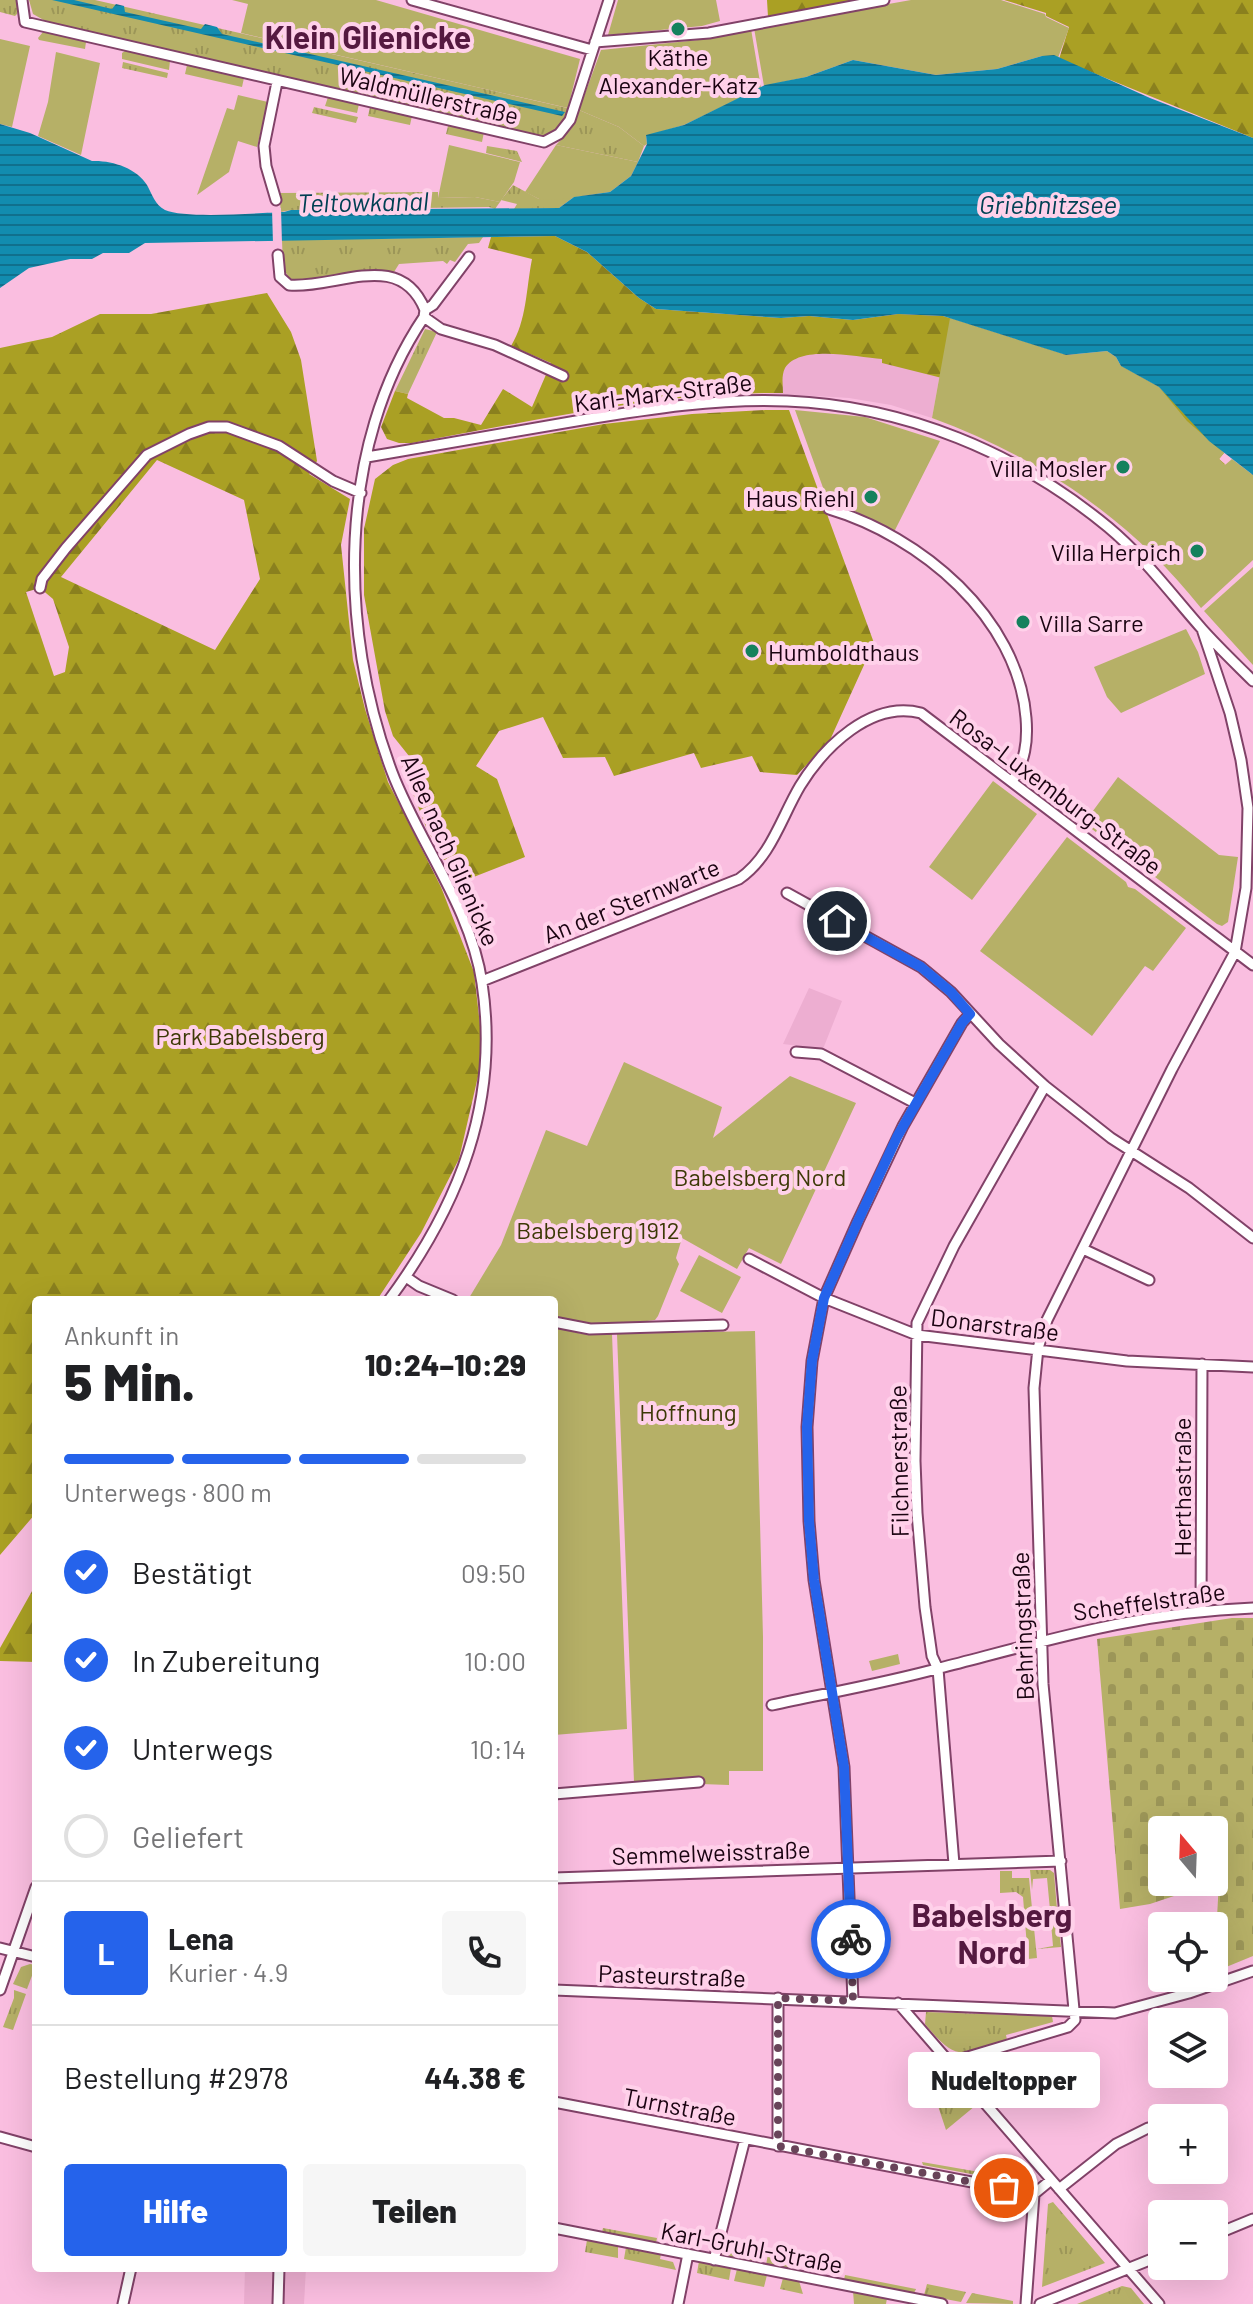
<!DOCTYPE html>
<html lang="de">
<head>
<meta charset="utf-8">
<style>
  :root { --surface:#fff; --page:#f6f6f6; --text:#202124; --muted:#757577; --line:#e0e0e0; --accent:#2563eb }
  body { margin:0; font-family:Barlow,sans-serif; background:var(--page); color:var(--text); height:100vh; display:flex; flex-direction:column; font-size:30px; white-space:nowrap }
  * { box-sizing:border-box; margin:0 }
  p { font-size:26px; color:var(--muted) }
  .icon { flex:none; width:44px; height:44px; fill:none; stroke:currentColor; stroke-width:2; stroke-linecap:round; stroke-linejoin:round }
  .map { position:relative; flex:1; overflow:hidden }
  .side { position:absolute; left:32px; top:1296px; width:526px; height:976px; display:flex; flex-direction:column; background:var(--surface); border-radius:8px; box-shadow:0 8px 32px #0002 }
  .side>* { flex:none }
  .needle { width:52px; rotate:341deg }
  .buttons { position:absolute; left:1148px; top:1816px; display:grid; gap:16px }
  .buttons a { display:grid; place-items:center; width:80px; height:80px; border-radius:8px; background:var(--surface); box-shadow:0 8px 32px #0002; font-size:40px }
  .pin { position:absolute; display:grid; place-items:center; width:68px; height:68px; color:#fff; margin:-34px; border:4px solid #fff; border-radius:50%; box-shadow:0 2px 8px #0007 }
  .courier { position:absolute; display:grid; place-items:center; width:80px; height:80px; margin:-40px; border:6px solid #2563eb; border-radius:50%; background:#fff; color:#222; box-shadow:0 2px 10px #0007 }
  .bubble { position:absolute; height:56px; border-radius:8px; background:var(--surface); box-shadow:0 8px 32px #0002; font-size:26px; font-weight:800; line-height:56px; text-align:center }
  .summary em { font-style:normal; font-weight:800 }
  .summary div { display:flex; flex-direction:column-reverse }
  .summary { display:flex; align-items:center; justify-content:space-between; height:136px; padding:0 32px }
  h1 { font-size:52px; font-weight:800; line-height:60px }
  .bar { display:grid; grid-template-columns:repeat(4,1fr); gap:12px 8px; align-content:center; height:96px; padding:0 32px }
  .bar i { height:10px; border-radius:6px; background:var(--line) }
  .bar .active { background:var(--accent) }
  .bar p { grid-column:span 4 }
  .line { display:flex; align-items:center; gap:20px; padding:0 32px; border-top:2px solid var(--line) }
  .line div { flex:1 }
  .round { display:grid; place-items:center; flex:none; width:84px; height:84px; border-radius:8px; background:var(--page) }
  ol { padding:0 32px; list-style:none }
  li { display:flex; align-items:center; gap:24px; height:88px }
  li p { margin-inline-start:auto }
  li .icon { padding:8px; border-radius:50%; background:var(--accent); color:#fff; stroke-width:4 }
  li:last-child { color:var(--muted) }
  li i { width:44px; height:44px; border:4px solid var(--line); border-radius:50% }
  .action { display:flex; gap:16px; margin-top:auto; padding:16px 32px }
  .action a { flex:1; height:92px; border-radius:8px; background:var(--accent); color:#fff; font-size:32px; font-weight:800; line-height:92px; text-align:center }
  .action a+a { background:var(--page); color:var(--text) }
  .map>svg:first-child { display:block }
  .built { fill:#edaed1 }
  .grass { fill:url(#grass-tufts) }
  .forest { fill:url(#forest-firs); fill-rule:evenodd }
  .cemetery { fill:url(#cemetery-stones); fill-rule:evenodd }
  .garden { fill:#b6b067 }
  .water { fill:url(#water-rules) }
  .pier { fill:#fabee0 }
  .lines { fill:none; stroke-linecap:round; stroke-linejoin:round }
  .minor-casing { stroke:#814268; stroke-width:13 }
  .minor { stroke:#fff; stroke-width:9 }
  .done { stroke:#684459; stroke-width:8; stroke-dasharray:0 14.4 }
  .route { stroke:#2563eb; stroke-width:10 }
  .poi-dot { fill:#15815d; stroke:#ffd1ea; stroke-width:3 }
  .labels { text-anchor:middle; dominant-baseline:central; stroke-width:8; stroke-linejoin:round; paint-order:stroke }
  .poi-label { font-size:24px; fill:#1a0311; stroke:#ffd1ea; text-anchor:end }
  .street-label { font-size:24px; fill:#1a0311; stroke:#ffd1ea }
  .park-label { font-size:24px; fill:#3d3906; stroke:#ffd1ea }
  .water-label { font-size:26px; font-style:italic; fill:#004053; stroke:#ffd1ea }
  .district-label { font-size:32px; font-weight:bold; fill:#551940; stroke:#ffd1ea }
</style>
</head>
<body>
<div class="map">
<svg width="1253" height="2304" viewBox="0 0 1253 2304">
  <defs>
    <pattern id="grass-tufts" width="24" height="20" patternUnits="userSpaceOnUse" patternTransform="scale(2)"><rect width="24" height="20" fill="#b6b067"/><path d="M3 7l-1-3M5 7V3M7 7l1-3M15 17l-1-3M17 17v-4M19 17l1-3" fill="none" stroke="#9c9658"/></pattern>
    <pattern id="forest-firs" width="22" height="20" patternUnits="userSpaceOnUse" patternTransform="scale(2)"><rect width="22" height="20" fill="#aaa024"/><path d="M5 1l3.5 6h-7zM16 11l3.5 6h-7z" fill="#8a801e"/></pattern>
    <pattern id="cemetery-stones" width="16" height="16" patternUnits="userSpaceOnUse" patternTransform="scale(2)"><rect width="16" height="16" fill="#b6b067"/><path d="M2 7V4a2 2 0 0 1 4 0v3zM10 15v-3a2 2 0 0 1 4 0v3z" fill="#9c9658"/></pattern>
    <pattern id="water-rules" width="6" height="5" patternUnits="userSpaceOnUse" patternTransform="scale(2)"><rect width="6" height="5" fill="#128caf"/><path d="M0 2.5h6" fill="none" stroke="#10708d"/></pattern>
  </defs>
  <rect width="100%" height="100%" fill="#fabee0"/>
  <path class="built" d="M765,344L942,362L932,418L891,405L849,398L761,393Z
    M809,988L842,1001L823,1049L783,1044Z
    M245,2268H306L304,2304H244Z"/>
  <path class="grass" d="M0,0H18L17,14L15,16L0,12Z
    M29,0H95L572,109L554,132L543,137L49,23L33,14Z
    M43,32L86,42L85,49L39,40L38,38Z
    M125,51L170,61L169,70L122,59V53Z
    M123,62L168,73L167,78L122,68Z
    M187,65L244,78L242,87L185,74Z
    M328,97L359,104L357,113L325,106Z
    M314,107L358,117L356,123L312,113Z
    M370,107L412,116L410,125L368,116Z
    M579,110L619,127L644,146L638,162L556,145L571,129Z
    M450,125L484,132L482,142L446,134L448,126Z
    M487,146L517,151L522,162L486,153Z
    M513,185L539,199L574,197L559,208L514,209L517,204L501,200Z
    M438,192V198L475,197L500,202L495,209L489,207L291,210L281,212L279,193Z
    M483,237L479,243L468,244L455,262L450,260L447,264L443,261L399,264L394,272L374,270L322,281H291L283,268L282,240Z
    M425,329L437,332L408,394L395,391Z
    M898,1654L900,1664L872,1671L869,1661Z
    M1030,1870H1050L1054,1873L1057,1909L1050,1910L1047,1878L1033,1879L1032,1890Z
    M1000,1871H1012V1878H1029L1037,1958L1028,1959L1023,1897L1016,1892L1000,1893Z
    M1050,1912H1057L1061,1947L1037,1949L1053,1946Z
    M30,1964L36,1965L27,1989L13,1984L21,1967Z
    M14,1990L26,1994L13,2030L3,2027L14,1998Z
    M926,2012L1052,2016L1053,2022L1006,2035L1007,2040C960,2053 959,2065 925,2024Z
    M954,2080L975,2106L946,2130L938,2106L941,2105C939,2092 944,2087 954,2080Z
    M922,2162L1025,2180L1024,2184L923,2165Z
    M1053,2202L1105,2263L1042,2287L1048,2204Z
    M603,2228L657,2238L656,2243L602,2232Z
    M587,2240L618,2246V2258L585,2252Z
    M724,2245L743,2248L742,2257L761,2260L760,2264L722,2257Z
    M626,2247L661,2254L660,2259L673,2262L676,2270L624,2259Z
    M768,2254L793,2258L790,2270L766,2265Z
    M699,2261L731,2268L729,2280L697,2273Z
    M737,2269L767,2275L764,2287L734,2281Z
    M845,2275L916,2289L914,2293L844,2280Z
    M783,2278L799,2281L803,2294L780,2289Z
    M927,2284L966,2292L961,2302L924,2295Z
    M1122,2286L1131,2288L1144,2304H1077Z
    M853,2291L887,2298L886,2304H854Z
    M972,2293L1013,2301V2304L966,2303Z"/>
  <path class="forest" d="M767,0H858L768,17Z
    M1004,0H1253V138L1059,59L1069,27L1046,16V13Z
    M555,236L587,252L639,298L656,309L781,318L809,316L853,320L898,314L943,316L1066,355L1121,366L1159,387L1224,453L1219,459L1226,465L990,390L882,363V359C857,357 800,344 785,368C781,376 783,385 783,393C658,392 534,421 412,443H399L387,439L381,427L395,391L408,394L407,398L444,418H454L481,425L503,389L532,407L551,363L511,346C527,320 526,289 532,259L488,248L491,237Z
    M267,293L291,332L301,360L317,461L309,474L350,499L341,545L353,660L365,709L388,782L441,887L474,972L481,1034L479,1072L459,1159L421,1233L377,1300H36V1513L0,1555V348L52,337L100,314H151ZM157,460L244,500L260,579L215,650L61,577ZM40,588L53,599L69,647L65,672L54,676L26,592Z
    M766,410H789L874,643L830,740L797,775L760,772L752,756L701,768L694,753L614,776L605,757L563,758L543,717L499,731L476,766L497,779L525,857L466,880L454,856L444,860L426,827L402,765L409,756L393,736L385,711L364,595V529L375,479L393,465L408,459L604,424L692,414Z
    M36,1584V1662L0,1661V1648Z"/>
  <path class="cemetery" d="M1232,1618H1253V1956L1214,1972L1219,1881L1150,1904L1120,1909L1097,1639ZM1162,1830H1214V1882H1162Z"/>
  <path class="garden" d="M232,0H376L580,59L568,108L241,33L248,4Z
    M618,0H716L720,21L702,26L608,35Z
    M911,0H1001L1045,14L1046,17L1069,28L1058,58L1042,56L997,69L936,75L853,60L806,77L764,86L754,28Z
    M751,29L761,88L684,125L646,136L647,144L644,146L619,127L579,110L601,50L698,40Z
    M0,39L30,46L12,127L0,124Z
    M56,52L100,63L81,155L38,136L48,102Z
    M238,95L268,102L257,147L238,141L229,172L197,195L227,108L234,110Z
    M449,145L520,162L514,182L500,202L475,197L438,198Z
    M556,145L638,162L631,176L610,192L556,200L539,199L525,192Z
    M950,318L1066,355L1107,351L1116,357L1121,366L1159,387L1187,421L1224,453L1219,459L1225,465L1232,459L1253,475V560L1201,608C1130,519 1039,457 932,418Z
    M795,410L865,417L940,441L894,532L826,496Z
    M1253,567V665L1204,611Z
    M1186,629L1198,652L1205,674L1121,713L1107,697L1094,667Z
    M1118,777L1219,855L1238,857L1228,922L1222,926L1217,924L1084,823Z
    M993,781L1037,814L972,900L929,867Z
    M1067,837L1126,882L1128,887L1135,889L1186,928L1153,971L1145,966L1092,1036L980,951Z
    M624,1062L722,1107L713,1138L790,1076L856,1103L781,1264L749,1248L737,1269L682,1238L676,1258L679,1264L658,1316L655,1320L647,1321L597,1326L554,1317V1300L469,1298L501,1245L546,1130L587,1146Z
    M699,1255L741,1277L722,1313L680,1291Z
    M554,1327L582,1334H612L627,1729L554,1735Z
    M755,1331L763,1637V1771H729V1785L701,1784L700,1778L634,1782L617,1334Z"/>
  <path class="water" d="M52,0H74L112,9L116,4L124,6L125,12L201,29L205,24L217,27L222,34L565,112L562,116Z
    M1054,55L1150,98L1253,138V475L1209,441L1159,387L1121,366L1116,357L1107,351L1066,355L943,316L898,314L853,320L809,316L781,318L656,309L639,298L587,252L555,236L145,243L129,253H103L92,259H70L29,268L0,288V124L30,133L92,161C111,160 137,168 147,185C152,194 155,205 165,210C185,219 259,213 284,212L291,210L559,208L574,197L610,192L631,176L647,144L646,135L684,125L765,85L806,77L853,60L936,75L997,69L1042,56Z"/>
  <path class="pier" d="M281,208L282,244H273L272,209Z"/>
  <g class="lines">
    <defs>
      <path id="minor" d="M22,0L25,22L544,142L559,134L570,120L609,0
        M412,0L592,50
        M595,42L709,33L884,0
        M276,200L266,166L264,146L277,82
        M278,255L280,277L289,285C337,289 400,248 425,310
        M424,317L441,329L495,345L563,376
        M367,457C439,445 511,432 582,420C649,409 718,398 787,401C905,406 1017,452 1108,527C1144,557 1171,594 1202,629C1218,647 1236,664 1253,681
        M829,509C920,536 1018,617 1026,718C1028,742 1025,761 1012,782
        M40,588L42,579L66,548L147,455L189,434L209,427H227L279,446L333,481L361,493
        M787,893L921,967L951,992L999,1044L1045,1086L1111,1138L1189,1188L1253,1238
        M482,981L739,879C771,857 781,818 800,786C824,747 871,700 921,713L1253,965
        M796,1052L821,1054L915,1103
        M1083,1249L1149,1280
        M749,1259L824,1298L917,1335L1127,1361L1253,1367
        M406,1277L419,1286L453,1300
        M389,1300C459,1205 500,1103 482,983C471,907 419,843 392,772C338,629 337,446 424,317L425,310L433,305L469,257
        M554,1322L590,1329L723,1325
        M1201,1611L1202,1364
        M772,1705C828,1693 885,1683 940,1668C1049,1640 1139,1612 1253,1608
        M554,1794L699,1782
        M954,1864L938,1669L932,1656L925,1607L917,1513L915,1461L917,1323L954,1246L1045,1086
        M554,1878L1061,1861
        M0,1948L36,1957
        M0,1990L36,1887
        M554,1990L1115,2013L1189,1993L1253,1971
        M778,1998V2146
        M853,2001L844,1767L814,1580L809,1521L807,1427L812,1361L824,1298L858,1221L903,1126L962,1023L970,1014
        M898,2003L1159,2304
        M953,2066L961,2059L1068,2027L1075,2020L1043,1684L1034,1388L1038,1348L1047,1320L1172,1069L1235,952L1246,888L1248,808L1241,760L1230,713L1202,629
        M554,2102L1034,2194
        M0,2137L36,2147
        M1059,2189L1116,2144L1148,2128
        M554,2228L942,2304
        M1214,2235L1253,2219
        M714,2260L745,2139
        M123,2304L131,2268
        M278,2304L279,2268
        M678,2304L688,2254
        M1026,2304L1034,2194L1051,2180
        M1040,2304L1162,2255"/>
    </defs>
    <use href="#minor" class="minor-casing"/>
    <use href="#minor" class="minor"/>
  </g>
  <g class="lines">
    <path class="done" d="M851,1939L853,2001L778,1998V2146L1004,2188"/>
    <path class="route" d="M837,921L921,967L951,992L970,1014L962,1023L897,1137L858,1221L824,1298L812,1361L807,1427L809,1521L814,1580L844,1767L851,1939"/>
  </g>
  <g class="poi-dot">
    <circle cx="678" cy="29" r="8"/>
    <circle cx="1123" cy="467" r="8"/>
    <circle cx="871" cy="497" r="8"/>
    <circle cx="1197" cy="551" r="8"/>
    <circle cx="1023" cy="622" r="8"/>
    <circle cx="752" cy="651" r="8"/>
  </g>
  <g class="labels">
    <g class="poi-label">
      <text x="678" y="56" text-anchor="middle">Käthe<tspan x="678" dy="28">Alexander-Katz</tspan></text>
      <text x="1107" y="467">Villa Mosler</text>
      <text x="855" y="497">Haus Riehl</text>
      <text x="1181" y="551">Villa Herpich</text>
      <text x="1039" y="622" text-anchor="start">Villa Sarre</text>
      <text x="768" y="651" text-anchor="start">Humboldthaus</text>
    </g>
    <g class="street-label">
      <text transform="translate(429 95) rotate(13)">Waldmüllerstraße</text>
      <text transform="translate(663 392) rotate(-7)">Karl-Marx-Straße</text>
      <text transform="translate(1056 791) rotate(37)">Rosa-Luxemburg-Straße</text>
      <text transform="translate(451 850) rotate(66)">Allee nach Glienicke</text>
      <text transform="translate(631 900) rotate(-22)">An der Sternwarte</text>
      <text transform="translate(995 1324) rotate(7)">Donarstraße</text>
      <text transform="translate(898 1461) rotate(-91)">Filchnerstraße</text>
      <text transform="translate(1181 1487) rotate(-90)">Herthastraße</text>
      <text transform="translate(1149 1601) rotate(-8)">Scheffelstraße</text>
      <text transform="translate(1022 1626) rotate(-92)">Behringstraße</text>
      <text transform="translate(711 1852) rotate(-2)">Semmelweisstraße</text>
      <text transform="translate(672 1975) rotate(2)">Pasteurstraße</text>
      <text transform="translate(680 2106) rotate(11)">Turnstraße</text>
      <text transform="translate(752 2247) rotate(11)">Karl-Gruhl-Straße</text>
    </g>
    <g class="park-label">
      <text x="240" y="1035">Park Babelsberg</text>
      <text x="760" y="1176">Babelsberg Nord</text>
      <text x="598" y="1229">Babelsberg 1912</text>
      <text x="688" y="1411">Hoffnung</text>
    </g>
    <g class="water-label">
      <text transform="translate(363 201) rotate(-1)">Teltowkanal</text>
      <text x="1048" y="203">Griebnitzsee</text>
    </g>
    <g class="district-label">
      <text x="368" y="36">Klein Glienicke</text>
      <text x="992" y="1914">Babelsberg<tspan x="992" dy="37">Nord</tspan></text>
    </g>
  </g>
</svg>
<div class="buttons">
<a><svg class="needle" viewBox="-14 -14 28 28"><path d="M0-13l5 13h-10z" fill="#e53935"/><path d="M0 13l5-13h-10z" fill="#757577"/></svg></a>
<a><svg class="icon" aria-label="locate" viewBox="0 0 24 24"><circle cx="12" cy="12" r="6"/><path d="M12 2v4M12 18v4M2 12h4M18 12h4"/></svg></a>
<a><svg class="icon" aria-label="layers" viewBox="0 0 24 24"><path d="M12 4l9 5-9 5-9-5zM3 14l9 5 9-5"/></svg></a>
<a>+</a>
<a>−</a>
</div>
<div class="pin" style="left:1004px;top:2188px;background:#ea580c"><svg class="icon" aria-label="bag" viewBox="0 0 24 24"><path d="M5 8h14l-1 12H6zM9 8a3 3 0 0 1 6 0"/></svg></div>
<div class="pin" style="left:837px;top:921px;background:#1f2937"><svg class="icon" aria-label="home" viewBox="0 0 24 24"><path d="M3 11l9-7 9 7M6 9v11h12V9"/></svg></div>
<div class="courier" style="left:851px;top:1939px"><svg class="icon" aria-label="bike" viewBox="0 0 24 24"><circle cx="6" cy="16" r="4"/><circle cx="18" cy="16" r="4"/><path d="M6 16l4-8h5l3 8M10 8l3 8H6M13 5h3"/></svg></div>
<div class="bubble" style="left:908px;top:2052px;width:192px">Nudeltopper</div>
<section class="side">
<div class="summary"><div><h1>5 Min.</h1><p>Ankunft in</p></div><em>10:24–10:29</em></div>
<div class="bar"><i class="active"></i><i class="active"></i><i class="active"></i><i></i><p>Unterwegs · 800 m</p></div>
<ol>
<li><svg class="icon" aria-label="check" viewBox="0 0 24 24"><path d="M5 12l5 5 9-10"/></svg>Bestätigt<p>09:50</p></li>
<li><svg class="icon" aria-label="check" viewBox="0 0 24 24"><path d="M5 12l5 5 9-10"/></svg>In Zubereitung<p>10:00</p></li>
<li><svg class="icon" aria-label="check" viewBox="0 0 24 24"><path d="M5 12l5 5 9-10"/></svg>Unterwegs<p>10:14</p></li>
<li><i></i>Geliefert</li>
</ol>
<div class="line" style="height:144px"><b class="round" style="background:var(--accent);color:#fff">L</b><div><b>Lena</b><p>Kurier · 4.9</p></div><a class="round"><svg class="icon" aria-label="phone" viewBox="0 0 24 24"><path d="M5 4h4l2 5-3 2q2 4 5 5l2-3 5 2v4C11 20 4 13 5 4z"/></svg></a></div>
<div class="line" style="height:104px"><div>Bestellung #2978</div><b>44.38 €</b></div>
<div class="action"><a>Hilfe</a><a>Teilen</a></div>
</section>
</div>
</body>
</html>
